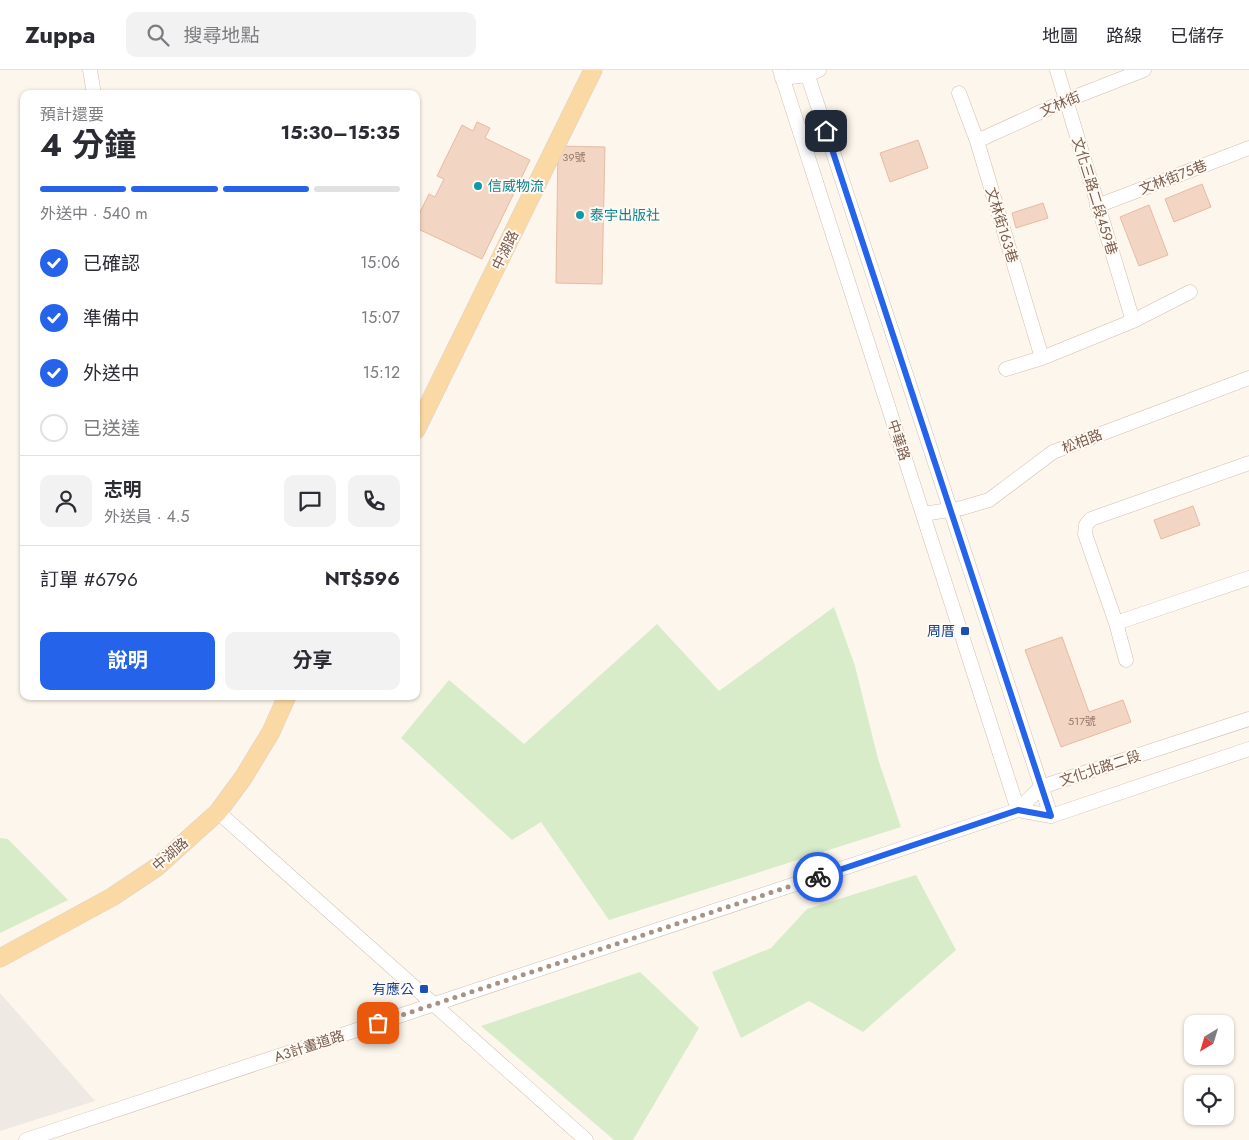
<!DOCTYPE html>
<html lang="zh-TW">
<head>
<meta charset="utf-8">
<style>
  :root { --surface:#fff; --page:#f2f2f3; --text:#2b2b33; --muted:#7c7c81; --line:#e1e1e2; --accent:#2563eb }
  body { margin:0; font-family:Jost,"Noto Sans TC",sans-serif; background:var(--page); color:var(--text); height:100vh; display:flex; flex-direction:column; font-size:19px; white-space:nowrap }
  * { box-sizing:border-box; margin:0 }
  p { font-size:16px; color:var(--muted) }
  .icon { flex:none; width:28px; height:28px; fill:none; stroke:currentColor; stroke-width:2; stroke-linecap:round; stroke-linejoin:round }
  .map { position:relative; flex:1; overflow:hidden }
  .sheet { position:absolute; left:20px; top:20px; width:400px; height:610px; display:flex; flex-direction:column; background:var(--surface); border-radius:10px; box-shadow:0 1px 4px #0004 }
  .sheet>* { flex:none }
  .needle { width:32px; rotate:218deg }
  .tools { position:absolute; left:1184px; top:945px; display:grid; gap:10px }
  .tools a { display:grid; place-items:center; width:50px; height:50px; border-radius:10px; background:var(--surface); box-shadow:0 1px 4px #0004; font-size:25px }
  .pin { position:absolute; display:grid; place-items:center; width:42px; height:42px; color:#fff; margin:-21px; border-radius:10px; box-shadow:0 2px 8px #0006 }
  .courier { position:absolute; display:grid; place-items:center; width:50px; height:50px; margin:-25px; border:4px solid #2563eb; border-radius:50%; background:#fff; color:#222; box-shadow:0 1px 6px #0007 }
  .headline em { font-style:normal; font-weight:700 }
  .headline div { display:flex; flex-direction:column-reverse }
  .headline { display:flex; align-items:center; justify-content:space-between; height:85px; padding:0 20px }
  h1 { font-size:32px; font-weight:700; line-height:38px }
  .bar { display:grid; grid-template-columns:repeat(4,1fr); gap:8px 5px; align-content:center; height:60px; padding:0 20px }
  .bar i { height:6px; border-radius:4px; background:var(--line) }
  .bar .active { background:var(--accent) }
  .bar p { grid-column:span 4 }
  .line { display:flex; align-items:center; gap:12px; padding:0 20px; border-top:1px solid var(--line) }
  .line div { flex:1 }
  .round { display:grid; place-items:center; flex:none; width:52px; height:52px; border-radius:10px; background:var(--page) }
  ol { padding:0 20px; list-style:none }
  li { display:flex; align-items:center; gap:15px; height:55px }
  li p { margin-inline-start:auto }
  li .icon { padding:5px; border-radius:50%; background:var(--accent); color:#fff; stroke-width:4 }
  li:last-child { color:var(--muted) }
  li i { width:28px; height:28px; border:2px solid var(--line); border-radius:50% }
  .cta { display:flex; gap:10px; margin-top:auto; padding:10px 20px }
  .cta a { flex:1; height:58px; border-radius:10px; background:var(--accent); color:#fff; font-size:20px; font-weight:700; line-height:58px; text-align:center }
  .cta a+a { background:var(--page); color:var(--text) }
  header { display:flex; align-items:center; gap:30px; box-sizing:border-box; height:70px; padding:0 25px; background:var(--surface); border-bottom:1px solid var(--line) }
  header strong { font-size:24px }
  nav { display:flex; gap:28px; margin-inline-start:auto; font-size:18px }
  .search { width:350px; height:45px; background:var(--page); display:flex; align-items:center; gap:12px; box-sizing:border-box; padding:0 18px; border-radius:10px; color:var(--muted); font-size:19px }
  .map>svg:first-child { display:block }
  .industrial { fill:#efe9e4 }
  .green { fill:#d8ecc9 }
  .building { fill:#f3d5c3; stroke:#e6bba3 }
  .lines { fill:none; stroke-linecap:round; stroke-linejoin:round }
  .minor-casing { stroke:#d1beb0; stroke-width:15 }
  .major-casing { stroke:#dad1cd; stroke-width:19 }
  .minor { stroke:#fff; stroke-width:14 }
  .major { stroke:#fbd9a5; stroke-width:18 }
  .done { stroke:#a89285; stroke-width:5; stroke-dasharray:0 9 }
  .route { stroke:#2563eb; stroke-width:6 }
  .culture-dot { fill:#0f9aa8; stroke:#fffaf3; stroke-width:2 }
  .transit-dot { fill:#1a4fb4; stroke:#fffaf3; stroke-width:2 }
  .labels { text-anchor:middle; dominant-baseline:central; stroke-width:4; stroke-linejoin:round; paint-order:stroke }
  .number-label { font-size:11px; fill:#987a6a }
  .street-label { font-size:14px; fill:#7a5c4d; stroke:#fffaf3 }
  .culture-label { font-size:14px; fill:#0d838f; stroke:#fffaf3; text-anchor:start }
  .transit-label { font-size:14px; fill:#164399; stroke:#fffaf3; text-anchor:end }
</style>
</head>
<body>
<header>
<strong>Zuppa</strong>
<div class="search"><svg class="icon" aria-label="search" viewBox="0 0 24 24"><circle cx="10" cy="10" r="6"/><path d="M15 15l6 6"/></svg>搜尋地點</div>
<nav><a>地圖</a><a>路線</a><a>已儲存</a></nav>
</header>
<div class="map">
<svg width="1249" height="1070" viewBox="0 0 1249 1070">
  <rect width="100%" height="100%" fill="#fdf6ec"/>
  <path class="industrial" d="M0,923L95,1031L0,1061Z"/>
  <path class="green" d="M834,537L855,596L878,689L901,757L609,850L541,752L512,770L401,668L449,610L524,674L657,554L719,621Z
    M0,768L8,769L68,830L0,863Z
    M916,805L956,880L863,962L809,931L741,968L712,902L771,878L807,839Z
    M640,902L699,958L633,1070H614L481,956Z"/>
  <path class="building" d="M477,52L490,58L485,68L530,90L482,189L416,158V150L429,124L435,127L444,109L437,106L462,55L473,61Z
    M918,70L928,98L890,112L880,83Z
    M558,76L605,77L602,214L556,213Z
    M1202,114L1211,137L1174,152L1165,129Z
    M1043,133L1048,148L1016,158L1012,143Z
    M1149,135L1168,185L1139,196L1120,147Z
    M1193,436L1200,455L1161,469L1154,450Z
    M1062,567L1089,642L1123,630L1131,652L1061,677L1025,580Z"/>
  <g class="lines">
    <defs>
      <path id="minor" d="M90,0L94,24
        M780,0L1018,740
        M806,0L1051,746
        M1057,0L1133,251
        M782,8L808,5L819,0
        M959,23L977,71L1042,288
        M977,71L1067,30L1144,0
        M1097,136L1249,78
        M1006,299L1042,288L1133,251L1190,222
        M923,444L962,438L989,430L1053,382L1249,308
        M1116,553L1249,508
        M1126,590L1116,553L1085,464L1086,455L1091,449L1249,393
        M1018,740L1051,746L1249,679
        M218,742L586,1070
        M26,1070L1018,740L1041,717L1249,649"/>
      <path id="major" d="M416,360L593,0
        M0,888L112,827L157,797L199,759L218,742L243,708L271,662L287,626"/>
    </defs>
    <use href="#minor" class="minor-casing"/>
    <use href="#major" class="major-casing"/>
    <use href="#minor" class="minor"/>
    <use href="#major" class="major"/>
  </g>
  <g class="lines">
    <path class="done" d="M378,953L818,807"/>
    <path class="route" d="M818,807L1018,740L1051,746L826,61"/>
  </g>
  <g class="culture-dot">
    <circle cx="478" cy="116" r="5"/>
    <circle cx="580" cy="145" r="5"/>
  </g>
  <g class="transit-dot">
    <rect x="960" y="556" width="10" height="10" rx="2.5"/>
    <rect x="419" y="914" width="10" height="10" rx="2.5"/>
  </g>
  <g class="labels">
    <g class="number-label">
      <text x="574" y="87">39號</text>
      <text x="1082" y="651">517號</text>
    </g>
    <g class="street-label">
      <text transform="translate(1060 34) rotate(-23)">文林街</text>
      <text transform="translate(1173 107) rotate(-21)">文林街75巷</text>
      <text transform="translate(1095 126) rotate(73)">文化三路二段459巷</text>
      <text transform="translate(1002 155) rotate(73)">文林街163巷</text>
      <text transform="translate(505 180) rotate(-64)">中湖路</text>
      <text transform="translate(899 370) rotate(72)">中華路</text>
      <text transform="translate(1082 371) rotate(-21)">松柏路</text>
      <text transform="translate(1100 698) rotate(-18)">文化北路二段</text>
      <text transform="translate(170 784) rotate(-41)">中湖路</text>
      <text transform="translate(309 976) rotate(-18)">A3計畫道路</text>
    </g>
    <g class="culture-label">
      <text x="488" y="116">信威物流</text>
      <text x="590" y="145">泰宇出版社</text>
    </g>
    <g class="transit-label">
      <text x="955" y="561">周厝</text>
      <text x="414" y="919">有應公</text>
    </g>
  </g>
</svg>
<div class="tools">
<a><svg class="needle" viewBox="-14 -14 28 28"><path d="M0-13l5 13h-10z" fill="#e53935"/><path d="M0 13l5-13h-10z" fill="#7c7c81"/></svg></a>
<a><svg class="icon" aria-label="locate" viewBox="0 0 24 24"><circle cx="12" cy="12" r="6"/><path d="M12 2v4M12 18v4M2 12h4M18 12h4"/></svg></a>
</div>
<div class="pin" style="left:378px;top:953px;background:#ea580c"><svg class="icon" aria-label="bag" viewBox="0 0 24 24"><path d="M5 8h14l-1 12H6zM9 8a3 3 0 0 1 6 0"/></svg></div>
<div class="pin" style="left:826px;top:61px;background:#1f2937"><svg class="icon" aria-label="home" viewBox="0 0 24 24"><path d="M3 11l9-7 9 7M6 9v11h12V9"/></svg></div>
<div class="courier" style="left:818px;top:807px"><svg class="icon" aria-label="bike" viewBox="0 0 24 24"><circle cx="6" cy="16" r="4"/><circle cx="18" cy="16" r="4"/><path d="M6 16l4-8h5l3 8M10 8l3 8H6M13 5h3"/></svg></div>
<section class="sheet">
<div class="headline"><div><h1>4 分鐘</h1><p>預計還要</p></div><em>15:30–15:35</em></div>
<div class="bar"><i class="active"></i><i class="active"></i><i class="active"></i><i></i><p>外送中 · 540 m</p></div>
<ol>
<li><svg class="icon" aria-label="check" viewBox="0 0 24 24"><path d="M5 12l5 5 9-10"/></svg>已確認<p>15:06</p></li>
<li><svg class="icon" aria-label="check" viewBox="0 0 24 24"><path d="M5 12l5 5 9-10"/></svg>準備中<p>15:07</p></li>
<li><svg class="icon" aria-label="check" viewBox="0 0 24 24"><path d="M5 12l5 5 9-10"/></svg>外送中<p>15:12</p></li>
<li><i></i>已送達</li>
</ol>
<div class="line" style="height:90px"><a class="round"><svg class="icon" aria-label="person" viewBox="0 0 24 24"><circle cx="12" cy="8" r="4"/><path d="M4 21q1-7 8-7t8 7"/></svg></a><div><b>志明</b><p>外送員 · 4.5</p></div><a class="round"><svg class="icon" aria-label="chat" viewBox="0 0 24 24"><path d="M4 5h16v11H9l-5 4z"/></svg></a><a class="round"><svg class="icon" aria-label="phone" viewBox="0 0 24 24"><path d="M5 4h4l2 5-3 2q2 4 5 5l2-3 5 2v4C11 20 4 13 5 4z"/></svg></a></div>
<div class="line" style="height:65px"><div>訂單 #6796</div><b>NT$596</b></div>
<div class="cta"><a>說明</a><a>分享</a></div>
</section>
</div>
</body>
</html>
